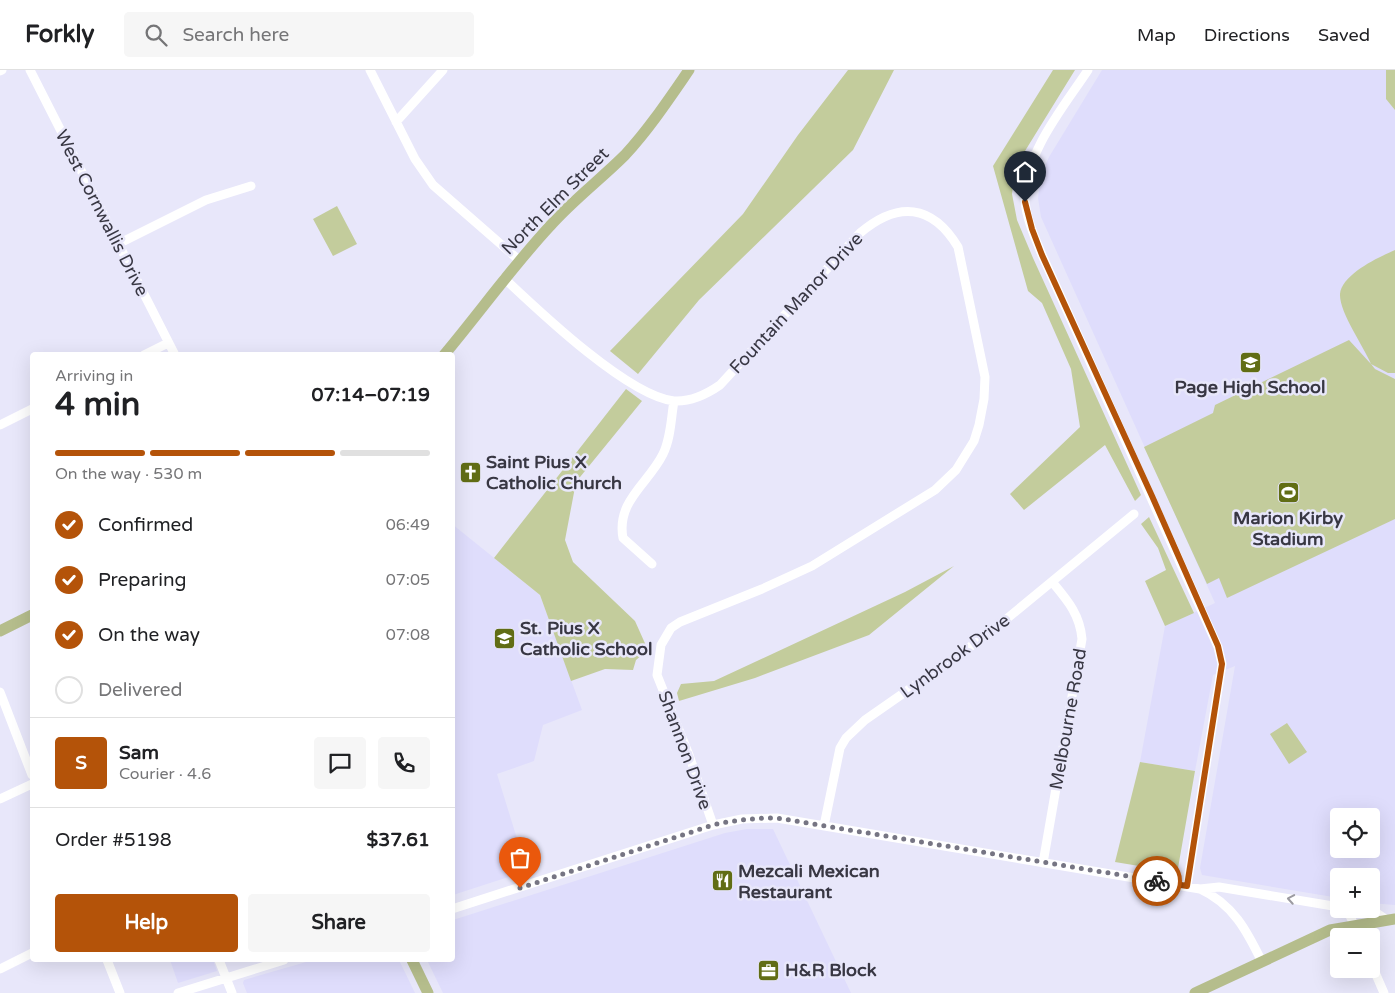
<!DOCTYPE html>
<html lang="en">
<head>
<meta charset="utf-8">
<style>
  :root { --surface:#fff; --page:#f6f6f6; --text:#202124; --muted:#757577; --line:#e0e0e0; --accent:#b45309 }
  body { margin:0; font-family:"Varela Round",sans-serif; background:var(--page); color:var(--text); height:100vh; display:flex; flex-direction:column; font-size:19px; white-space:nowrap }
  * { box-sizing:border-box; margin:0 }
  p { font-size:16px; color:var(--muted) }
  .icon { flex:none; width:28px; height:28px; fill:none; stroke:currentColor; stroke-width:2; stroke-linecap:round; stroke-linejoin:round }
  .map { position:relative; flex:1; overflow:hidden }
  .drawer { position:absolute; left:30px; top:282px; width:425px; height:610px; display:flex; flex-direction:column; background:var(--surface); border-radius:5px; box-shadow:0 5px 20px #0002 }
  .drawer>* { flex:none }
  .buttons { position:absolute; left:1330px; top:738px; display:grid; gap:10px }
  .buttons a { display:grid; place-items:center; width:50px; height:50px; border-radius:5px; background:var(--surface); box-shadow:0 5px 20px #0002; font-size:25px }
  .pin { position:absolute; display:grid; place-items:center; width:42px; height:42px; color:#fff; margin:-51px -21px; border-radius:50% 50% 50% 0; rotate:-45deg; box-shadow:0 0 5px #0007 }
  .pin .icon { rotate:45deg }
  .courier { position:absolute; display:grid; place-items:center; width:50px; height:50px; margin:-25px; border:4px solid #b45309; border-radius:50%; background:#fff; color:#222; box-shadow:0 1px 6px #0007 }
  .summary em { font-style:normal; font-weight:700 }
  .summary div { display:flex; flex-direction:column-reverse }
  .summary { display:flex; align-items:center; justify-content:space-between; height:85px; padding:0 25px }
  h1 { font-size:32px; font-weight:700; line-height:38px }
  .bar { display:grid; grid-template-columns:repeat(4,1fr); gap:8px 5px; align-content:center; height:60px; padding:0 25px }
  .bar i { height:6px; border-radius:4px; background:var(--line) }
  .bar .active { background:var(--accent) }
  .bar p { grid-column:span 4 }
  .line { display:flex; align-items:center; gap:12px; padding:0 25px; border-top:1px solid var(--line) }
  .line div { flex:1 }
  .round { display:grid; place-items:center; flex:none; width:52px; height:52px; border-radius:5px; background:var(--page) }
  ol { padding:0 25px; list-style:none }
  li { display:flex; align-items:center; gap:15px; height:55px }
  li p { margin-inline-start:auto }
  li .icon { padding:5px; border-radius:50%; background:var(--accent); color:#fff; stroke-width:4 }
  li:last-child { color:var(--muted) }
  li i { width:28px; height:28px; border:2px solid var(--line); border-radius:50% }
  .cta { display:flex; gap:10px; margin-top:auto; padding:10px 25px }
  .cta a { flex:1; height:58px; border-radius:5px; background:var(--accent); color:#fff; font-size:20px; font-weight:700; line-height:58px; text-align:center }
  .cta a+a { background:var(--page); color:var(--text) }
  header { display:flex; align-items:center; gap:30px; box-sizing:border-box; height:70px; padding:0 25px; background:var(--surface); border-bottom:1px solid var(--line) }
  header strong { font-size:24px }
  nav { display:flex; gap:28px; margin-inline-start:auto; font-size:18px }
  .search { width:350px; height:45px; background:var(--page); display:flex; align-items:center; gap:12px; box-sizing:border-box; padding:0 18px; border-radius:5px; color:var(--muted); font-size:19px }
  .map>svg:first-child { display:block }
  .built { fill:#dfddfc; fill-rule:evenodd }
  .green { fill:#c3cc9c }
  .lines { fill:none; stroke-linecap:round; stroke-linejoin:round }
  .minor { stroke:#fff; stroke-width:9 }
  .major { stroke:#b5bd8c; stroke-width:11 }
  .oneway { stroke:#9c9ba1 }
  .done { stroke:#767583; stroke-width:5; stroke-dasharray:0 9 }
  .route { stroke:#b45309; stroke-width:6 }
  .labels { text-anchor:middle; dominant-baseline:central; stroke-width:5; stroke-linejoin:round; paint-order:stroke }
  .street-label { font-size:18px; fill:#383743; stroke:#e8e7fa }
  .poi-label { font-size:18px; font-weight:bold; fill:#383743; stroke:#e8e7fa; text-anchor:start }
</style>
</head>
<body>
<header>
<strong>Forkly</strong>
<div class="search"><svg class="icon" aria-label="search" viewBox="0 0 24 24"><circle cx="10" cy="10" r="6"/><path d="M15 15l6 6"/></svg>Search here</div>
<nav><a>Map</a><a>Directions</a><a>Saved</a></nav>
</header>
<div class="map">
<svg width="1395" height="923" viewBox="0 0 1395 923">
  <rect width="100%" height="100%" fill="#e8e7fa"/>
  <path class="built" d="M1102,0H1395V835L1371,833V806H1339V828L1202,805L1200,798L1235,596L1213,605L1195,701L1140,692L1165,556L1215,533L1041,147L1038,128L1041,105L1049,87ZM1339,746H1371V779H1339Z
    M452,454L540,525L582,640L543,655L534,691L497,704L527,801L453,825Z
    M747,759H773L851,923H443L427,890H452L453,850L725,763Z
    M170,890H213L217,901L178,913Z
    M313,890H399L415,923H247L243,913L244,910Z"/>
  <path class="green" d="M848,0H894L853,80L699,230L638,304L610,281L743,144L798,65Z
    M1053,0H1075L1025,81L1015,102L1012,124L1017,150L1033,188L1141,425L1135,431L1105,375L1024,440L1010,424L1080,357L1071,299L1042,233L1028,221L993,96Z
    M1386,0H1395V40L1386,29Z
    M337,136L357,174L333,186L313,149Z
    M1395,180V303H1388L1371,294L1375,299L1395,309V449L1227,528L1219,508L1207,514L1144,377L1213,343L1215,335L1349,270L1371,294C1364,277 1339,242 1340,224C1342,204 1379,187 1395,180Z
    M626,319L642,331L576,412L565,470L573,492L635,551L648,580L636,590L633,600L605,599L571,611L540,525L494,488Z
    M1149,447L1194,543L1165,556L1145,511L1166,500L1158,478L1141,454Z
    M954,496L869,565L755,608L679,631L677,623L681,614L714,611L905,522Z
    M1287,653L1307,682L1289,694L1270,664Z
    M1140,692L1195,701L1178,798L1175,802L1115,792Z"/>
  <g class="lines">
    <path class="minor" d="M30,0L175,285
      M370,0L415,89L433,115L519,190
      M1088,0C1063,38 1025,82 1025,130C1026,148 1035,168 1042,185L1218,577L1222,594L1187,816
      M0,1L2,0
      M396,52L443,0
      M118,174L206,130L251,116
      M504,208C539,241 628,326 674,331C691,332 707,324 720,315L860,163C898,131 932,134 958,177L985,307L984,329L979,355L974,371L956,400L935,420L812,496L762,519L680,552L671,558L661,575L657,605L689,685L713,755
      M144,285L168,273
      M0,355L32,339
      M652,494L623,468C616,431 649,413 663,384C671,368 671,348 674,331
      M0,622L32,705
      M0,729L32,714
      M824,756L840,678L846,668L865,650L987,565L1134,444
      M1043,793L1082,569C1080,545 1068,531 1053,513
      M1200,819L1219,817L1339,837
      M452,839L713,755L742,749L777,748L1200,819C1233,834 1247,861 1262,892
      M1347,839L1359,866
      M1351,839L1375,842L1387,850
      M107,890L120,923
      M219,890L232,923
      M1371,893L1384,923
      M0,899L32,883
      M178,923L284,890"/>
    <path class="major" d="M444,285C480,242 512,197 550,156C573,130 601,109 625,85C649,59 669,29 689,0
      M0,561L32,545
      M412,890L428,923
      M1195,923L1330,860L1395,849"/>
  </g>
  <defs><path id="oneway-chevron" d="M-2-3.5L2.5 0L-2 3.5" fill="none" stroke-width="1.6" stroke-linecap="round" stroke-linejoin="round" transform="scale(1.25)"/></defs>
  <use class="oneway" href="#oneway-chevron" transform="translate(1291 829) rotate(-170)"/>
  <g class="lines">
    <path class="done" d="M520,818L713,755C734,750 755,748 777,748L1157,811"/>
    <path class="route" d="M1025,132L1032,159L1042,185L1152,426L1218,576L1222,594L1187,816L1157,811"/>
  </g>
  <defs>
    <symbol id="school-square" viewBox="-11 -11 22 22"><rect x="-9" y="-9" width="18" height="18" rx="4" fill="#616d15" stroke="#e8e7fa"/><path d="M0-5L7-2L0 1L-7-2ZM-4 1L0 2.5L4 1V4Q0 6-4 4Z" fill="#fff"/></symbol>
    <symbol id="church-square" viewBox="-11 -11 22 22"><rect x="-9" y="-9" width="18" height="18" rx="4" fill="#616d15" stroke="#e8e7fa"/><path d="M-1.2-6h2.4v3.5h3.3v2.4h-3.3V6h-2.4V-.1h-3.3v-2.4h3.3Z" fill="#fff"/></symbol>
    <symbol id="stadium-square" viewBox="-11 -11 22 22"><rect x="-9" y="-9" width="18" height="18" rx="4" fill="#616d15" stroke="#e8e7fa"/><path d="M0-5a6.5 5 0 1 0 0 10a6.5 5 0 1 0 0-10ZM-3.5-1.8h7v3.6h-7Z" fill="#fff"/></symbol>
    <symbol id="restaurant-square" viewBox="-11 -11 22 22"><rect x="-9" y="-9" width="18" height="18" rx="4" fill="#616d15" stroke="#e8e7fa"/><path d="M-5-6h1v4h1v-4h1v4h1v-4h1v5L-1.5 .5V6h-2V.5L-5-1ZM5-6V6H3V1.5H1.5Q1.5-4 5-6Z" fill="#fff"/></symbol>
    <symbol id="office-square" viewBox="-11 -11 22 22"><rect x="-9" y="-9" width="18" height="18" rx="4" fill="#616d15" stroke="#e8e7fa"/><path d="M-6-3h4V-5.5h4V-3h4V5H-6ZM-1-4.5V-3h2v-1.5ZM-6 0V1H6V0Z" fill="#fff"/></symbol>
  </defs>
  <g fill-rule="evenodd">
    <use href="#school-square" x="1238" y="280" width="25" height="25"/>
    <use href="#church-square" x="458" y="390" width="25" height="25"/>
    <use href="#stadium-square" x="1276" y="410" width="25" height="25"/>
    <use href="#school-square" x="492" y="556" width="25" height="25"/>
    <use href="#restaurant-square" x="710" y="798" width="25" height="25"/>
    <use href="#office-square" x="756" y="888" width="25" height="25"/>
  </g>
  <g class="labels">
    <g class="street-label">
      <text transform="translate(555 131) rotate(-45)">North Elm Street</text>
      <text transform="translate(102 143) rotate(63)">West Cornwallis Drive</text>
      <text transform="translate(796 233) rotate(-47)">Fountain Manor Drive</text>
      <text transform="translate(955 586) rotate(-36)">Lynbrook Drive</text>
      <text transform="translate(1068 649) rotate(-80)">Melbourne Road</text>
      <text transform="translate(685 680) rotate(70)">Shannon Drive</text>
    </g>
    <g class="poi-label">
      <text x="1250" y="317" text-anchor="middle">Page High School</text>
      <text x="486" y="392">Saint Pius X<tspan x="486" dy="21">Catholic Church</tspan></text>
      <text x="1288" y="448" text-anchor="middle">Marion Kirby<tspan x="1288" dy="21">Stadium</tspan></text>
      <text x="520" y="558">St. Pius X<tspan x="520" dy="21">Catholic School</tspan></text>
      <text x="738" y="801">Mezcali Mexican<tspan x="738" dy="21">Restaurant</tspan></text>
      <text x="785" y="900">H&amp;R Block</text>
    </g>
  </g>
</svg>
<div class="buttons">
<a><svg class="icon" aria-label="locate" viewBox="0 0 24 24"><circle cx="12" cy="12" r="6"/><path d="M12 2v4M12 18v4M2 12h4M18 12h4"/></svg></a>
<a>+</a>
<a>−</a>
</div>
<div class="pin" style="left:520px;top:818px;background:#ea580c"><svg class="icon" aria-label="bag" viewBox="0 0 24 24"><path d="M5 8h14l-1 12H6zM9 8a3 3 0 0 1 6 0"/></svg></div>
<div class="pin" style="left:1025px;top:132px;background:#1f2937"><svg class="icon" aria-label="home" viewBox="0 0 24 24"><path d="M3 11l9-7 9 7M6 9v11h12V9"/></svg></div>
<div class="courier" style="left:1157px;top:811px"><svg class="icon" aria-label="bike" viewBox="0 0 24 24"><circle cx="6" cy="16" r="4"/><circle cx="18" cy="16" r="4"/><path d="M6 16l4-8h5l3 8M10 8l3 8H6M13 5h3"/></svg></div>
<section class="drawer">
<div class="summary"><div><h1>4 min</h1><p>Arriving in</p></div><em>07:14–07:19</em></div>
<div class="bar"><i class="active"></i><i class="active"></i><i class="active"></i><i></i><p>On the way · 530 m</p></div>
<ol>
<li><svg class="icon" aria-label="check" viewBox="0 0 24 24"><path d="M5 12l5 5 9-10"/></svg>Confirmed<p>06:49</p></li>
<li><svg class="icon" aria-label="check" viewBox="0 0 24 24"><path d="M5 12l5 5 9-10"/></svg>Preparing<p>07:05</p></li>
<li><svg class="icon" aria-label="check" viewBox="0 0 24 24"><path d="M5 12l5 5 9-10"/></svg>On the way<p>07:08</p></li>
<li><i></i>Delivered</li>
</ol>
<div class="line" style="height:90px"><b class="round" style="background:var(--accent);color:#fff">S</b><div><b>Sam</b><p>Courier · 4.6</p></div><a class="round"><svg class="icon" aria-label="chat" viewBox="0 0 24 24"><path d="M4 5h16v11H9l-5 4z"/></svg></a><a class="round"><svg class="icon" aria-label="phone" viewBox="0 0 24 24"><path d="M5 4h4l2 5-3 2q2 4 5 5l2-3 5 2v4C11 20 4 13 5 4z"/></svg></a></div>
<div class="line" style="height:65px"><div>Order #5198</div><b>$37.61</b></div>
<div class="cta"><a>Help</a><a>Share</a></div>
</section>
</div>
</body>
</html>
